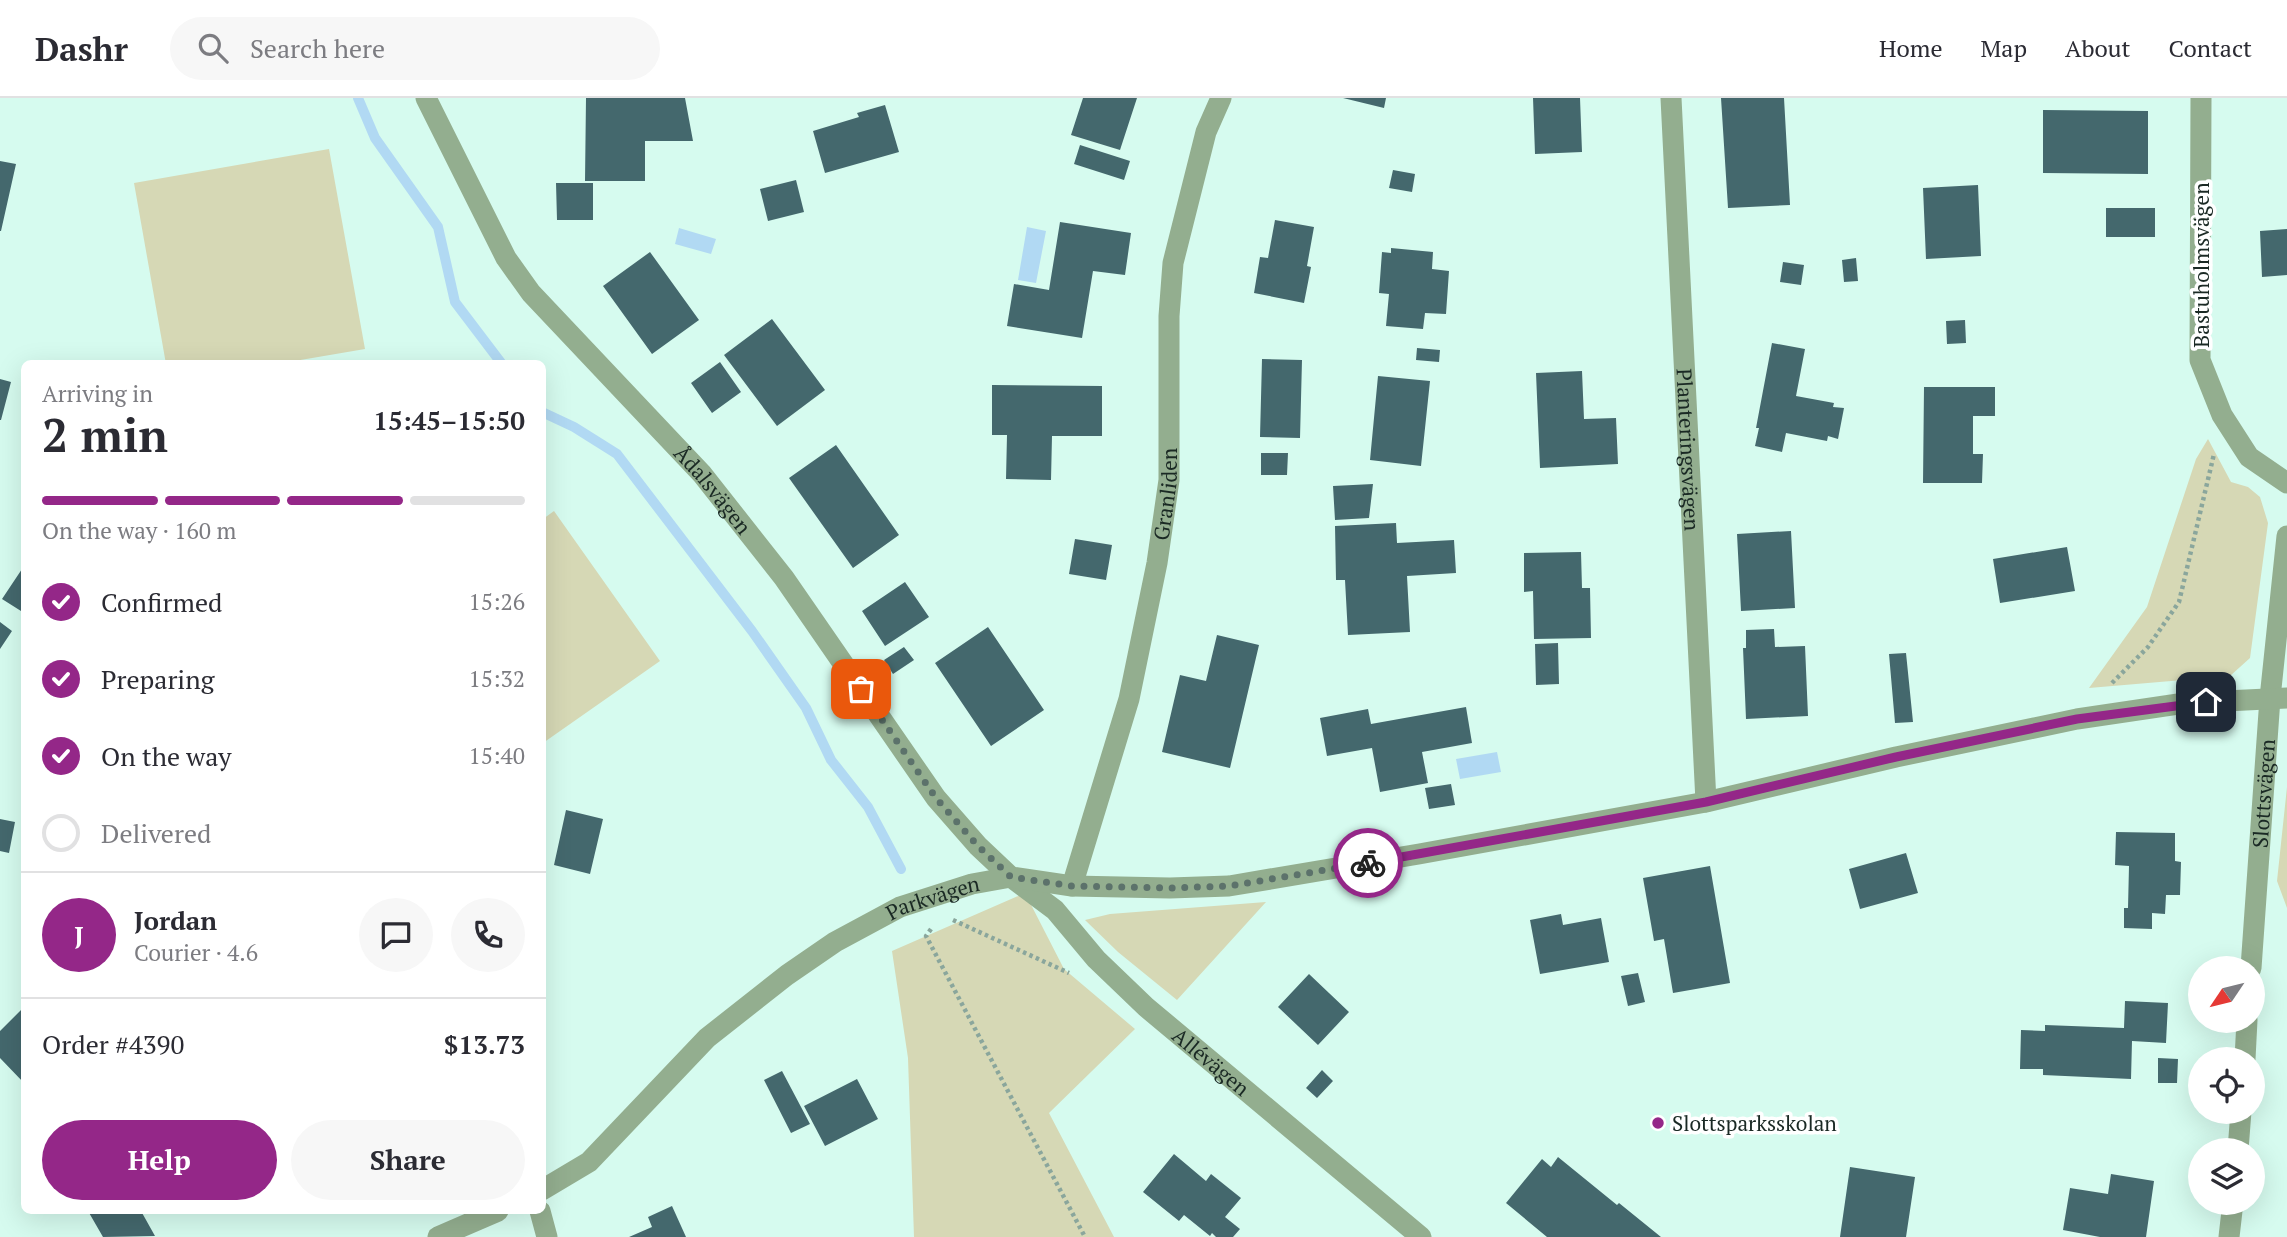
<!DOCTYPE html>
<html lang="en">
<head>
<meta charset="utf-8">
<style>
  :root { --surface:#fff; --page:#f7f7f7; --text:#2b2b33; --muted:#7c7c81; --line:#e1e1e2; --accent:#942788 }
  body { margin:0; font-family:"PT Serif",serif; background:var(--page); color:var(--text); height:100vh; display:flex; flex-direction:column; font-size:26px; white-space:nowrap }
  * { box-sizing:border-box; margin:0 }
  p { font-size:23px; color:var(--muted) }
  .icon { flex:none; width:38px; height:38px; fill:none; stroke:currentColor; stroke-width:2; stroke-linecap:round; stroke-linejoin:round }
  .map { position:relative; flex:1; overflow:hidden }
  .drawer { position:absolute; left:21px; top:262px; width:525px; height:854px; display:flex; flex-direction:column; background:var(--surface); border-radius:10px; box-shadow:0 7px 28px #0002 }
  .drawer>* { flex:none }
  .needle { width:46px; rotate:235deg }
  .controls { position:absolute; left:2188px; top:858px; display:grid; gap:14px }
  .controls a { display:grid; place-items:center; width:77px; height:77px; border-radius:50%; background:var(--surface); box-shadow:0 7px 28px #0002; font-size:35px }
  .pin { position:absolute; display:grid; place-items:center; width:60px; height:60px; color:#fff; margin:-30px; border-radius:14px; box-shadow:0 4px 10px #0006 }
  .courier { position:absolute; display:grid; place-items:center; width:70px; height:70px; margin:-35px; border:5px solid #942788; border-radius:50%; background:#fff; color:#222; box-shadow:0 2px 9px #0007 }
  .headline em { font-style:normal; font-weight:600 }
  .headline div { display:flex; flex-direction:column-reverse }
  .headline { display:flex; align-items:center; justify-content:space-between; height:119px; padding:0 21px }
  h1 { font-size:46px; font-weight:600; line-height:52px }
  .bar { display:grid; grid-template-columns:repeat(4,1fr); gap:10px 7px; align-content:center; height:84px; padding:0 21px }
  .bar i { height:9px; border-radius:5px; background:var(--line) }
  .bar .current { background:var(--accent) }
  .bar p { grid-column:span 4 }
  .line { display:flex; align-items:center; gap:18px; padding:0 21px; border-top:2px solid var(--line) }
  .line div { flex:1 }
  .round { display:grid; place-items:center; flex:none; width:74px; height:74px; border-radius:37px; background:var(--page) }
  ol { padding:0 21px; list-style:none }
  li { display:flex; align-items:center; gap:21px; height:77px }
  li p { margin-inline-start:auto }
  li .icon { padding:7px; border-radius:50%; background:var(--accent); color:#fff; stroke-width:4 }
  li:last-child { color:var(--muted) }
  li i { width:38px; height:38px; border:4px solid var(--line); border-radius:50% }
  .cta { display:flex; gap:14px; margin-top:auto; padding:14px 21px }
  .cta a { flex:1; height:80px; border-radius:42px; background:var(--accent); color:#fff; font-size:28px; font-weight:600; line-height:80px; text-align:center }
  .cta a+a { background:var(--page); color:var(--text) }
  header { display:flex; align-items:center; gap:42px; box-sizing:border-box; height:98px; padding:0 35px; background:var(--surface); border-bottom:2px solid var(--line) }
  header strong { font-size:33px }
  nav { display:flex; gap:38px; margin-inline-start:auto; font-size:24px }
  .search { width:490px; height:63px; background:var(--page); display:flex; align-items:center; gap:18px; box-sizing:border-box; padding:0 24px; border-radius:38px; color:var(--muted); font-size:26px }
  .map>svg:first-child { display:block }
  .green { fill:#d6d8b5 }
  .water { fill:#b1d9f3 }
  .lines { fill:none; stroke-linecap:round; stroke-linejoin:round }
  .stream { stroke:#b1d9f3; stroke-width:10 }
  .building { fill:#44686d }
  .path { stroke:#8aa69c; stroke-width:4.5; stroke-dasharray:3.5 3.5; stroke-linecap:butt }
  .minor { stroke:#93ae8f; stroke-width:21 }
  .done { stroke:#5c726b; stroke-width:7; stroke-dasharray:0 12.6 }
  .route { stroke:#942788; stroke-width:9 }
  .poi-dot { fill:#942788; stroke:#fff; stroke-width:2.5 }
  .labels { text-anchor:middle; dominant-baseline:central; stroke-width:7; stroke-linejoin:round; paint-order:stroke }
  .street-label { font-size:21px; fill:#1a2924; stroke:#fff }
  .poi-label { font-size:21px; fill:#1a2924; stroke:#fff; text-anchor:start }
</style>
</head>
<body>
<header>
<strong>Dashr</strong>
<div class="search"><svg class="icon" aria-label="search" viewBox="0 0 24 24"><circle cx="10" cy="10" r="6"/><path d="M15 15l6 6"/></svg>Search here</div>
<nav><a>Home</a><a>Map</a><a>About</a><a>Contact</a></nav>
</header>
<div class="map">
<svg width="2287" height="1139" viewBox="0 0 2287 1139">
  <rect width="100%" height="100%" fill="#d6fbef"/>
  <path class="green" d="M329,51L365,251L277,266H166L134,85Z
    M2208,341L2231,384L2248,389L2260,399L2268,425L2250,560L2230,578L2089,590L2147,509L2196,361Z
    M554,413L660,563L543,645V421Z
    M2287,689V810L2277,783Z
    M1025,795L1064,871L1135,931L1049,1015L1114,1139H914L908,960L892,853Z
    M1266,804L1177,902L1118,854L1085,822L1110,816Z"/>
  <path class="water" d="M1027,129L1046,133L1036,185L1018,182Z
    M679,130L716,141L711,156L675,146Z
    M1497,654L1501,674L1460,681L1456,661Z"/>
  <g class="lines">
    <path class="stream" d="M358,0L375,40L438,129L455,204L502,266
      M542,314L574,329L617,356L752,533L806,610L831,662L868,709L901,771"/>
  </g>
  <path class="building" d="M586,0H685L693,43H645V83H585Z
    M1083,0H1137L1120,52L1071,37Z
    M1343,0H1386L1384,10Z
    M1533,0H1580L1582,54L1535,56Z
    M1721,0H1784L1790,107L1728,110Z
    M885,7L899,54L825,75L813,33L859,19L857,15Z
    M2043,12L2148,13V76L2043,75Z
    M1080,47L1130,63L1124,82L1074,66Z
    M0,63L16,66L1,133H0Z
    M1393,72L1415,76L1412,94L1389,90Z
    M796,82L804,114L768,123L760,91Z
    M556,85H593V122H557Z
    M1978,87L1981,158L1926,161L1923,90Z
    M2106,110H2155V139H2106Z
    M1275,122L1314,129L1307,168L1311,169L1304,205L1254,195L1260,159L1268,160Z
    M1060,124L1131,135L1125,177L1093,173L1082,240L1007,228L1014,186L1049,192Z
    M2287,131V177L2262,179L2260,133Z
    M1391,150L1433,154L1432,171L1449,173L1446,216L1425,215L1423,231L1386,228L1389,196L1379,195L1382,154L1391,155Z
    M650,154L699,222L652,256L603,188Z
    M1856,160L1858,183L1844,184L1842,162Z
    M1783,164L1804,167L1801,187L1780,184Z
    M772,221L825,292L777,328L724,257Z
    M1965,222L1966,245L1947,246L1946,223Z
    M1772,245L1805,251L1796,298L1834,305L1833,309L1844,310L1838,341L1828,338L1827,343L1786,335L1782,354L1755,348L1759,330H1756Z
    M1417,250L1440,252L1439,264L1416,262Z
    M1262,261L1302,262L1300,340L1260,339Z
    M720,264L741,294L712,315L691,285Z
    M1582,273L1584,321L1616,320L1618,366L1540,370L1536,275Z
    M1378,278L1430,283L1421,368L1370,362Z
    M0,281L11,284L1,322H0Z
    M992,287L1102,288V338H1052L1051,382L1006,381L1007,337H992Z
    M1924,289H1995V318H1973V356H1983L1982,385H1923Z
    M836,347L899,437L853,470L789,380Z
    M1261,355H1288L1287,377H1261Z
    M1373,386L1369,420L1335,422L1333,388Z
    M1396,425L1397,445L1454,442L1456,475L1407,478L1410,534L1348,537L1345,482H1336L1335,428Z
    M1791,433L1795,510L1741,513L1737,436Z
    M1075,441L1112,447L1106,482L1069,476Z
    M2067,449L2075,493L2000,505L1993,461Z
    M1581,454L1582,490H1590L1591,540L1534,541L1533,493L1524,494V455Z
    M22,471L24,473V508L21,513L2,501Z
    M905,484L929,519L885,548L862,513Z
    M0,524L12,533L0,551Z
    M988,529L1044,612L991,648L935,565Z
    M1774,531L1775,549L1805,548L1808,618L1746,621L1743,550H1746V532Z
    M1217,537L1259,547L1230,670L1162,654L1180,577L1206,583Z
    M1558,545L1559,586L1536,587L1535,546Z
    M904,549L914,562L893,576L884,562Z
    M1906,555L1913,624L1895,625L1889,556Z
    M1466,609L1472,645L1422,654L1428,685L1380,694L1372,650L1327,658L1320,620L1368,611L1371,626Z
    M1451,686L1455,707L1429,711L1425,690Z
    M566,712L603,721L590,776L554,767Z
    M0,721L15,724L9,755L0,753Z
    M2116,734L2175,735V763L2181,764L2180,797H2166L2165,816L2152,815V831L2124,830V810H2128L2129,768L2115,767Z
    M1906,755L1918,795L1860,811L1849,771Z
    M1710,768L1730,885L1673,895L1664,841L1654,843L1643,780Z
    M1561,816L1563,827L1601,820L1609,864L1540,876L1530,822Z
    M1638,875L1645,904L1628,908L1621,878Z
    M1309,876L1349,914L1318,947L1278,909Z
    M2125,903L2168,905L2166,945L2132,943L2131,981L2043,977V971H2020L2021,932L2045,933V927L2124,930Z
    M24,909V985L0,960V933Z
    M2158,960L2178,961L2177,985H2158Z
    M1322,972L1333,983L1317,1000L1306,990Z
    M782,973L810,1026L791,1035L764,982Z
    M857,981L878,1021L825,1048L804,1008Z
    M1174,1056L1206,1083L1211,1076L1241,1100L1225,1119L1240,1131L1233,1139H1216L1212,1135L1210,1138L1184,1117L1179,1123L1143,1094Z
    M1558,1059L1617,1107L1619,1105L1661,1139H1547L1506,1105L1542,1061L1551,1069Z
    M1850,1069L1915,1079L1906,1139H1840Z
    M2111,1076L2154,1083L2146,1139H2100L2063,1132L2070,1090L2108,1096Z
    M672,1108L686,1139H629L652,1129L648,1119Z
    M88,1113H141L155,1138L103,1139Z"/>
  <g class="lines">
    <path class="path" d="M2112,585L2148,549L2179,504L2214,356
      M953,822L1069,875
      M931,831L926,838L1085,1139"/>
    <g class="minor">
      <path id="s1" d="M426,0L506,160L531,195L702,376L784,480L936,700L978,748L1011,779L1055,812L1096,861L1146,909L1421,1139"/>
      <path id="s2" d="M1671,0L1706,704"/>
      <path d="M2201,0L2200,262L2222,317L2249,359L2287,385"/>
      <path id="s3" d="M1072,788L1129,601L1157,465L1169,382V218L1173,165L1206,34L1221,0"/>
      <path id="s4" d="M2251,870L2270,600L2287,438"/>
      <path d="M2245,961L2247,922"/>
      <path d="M2238,1052L2241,1013"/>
      <path id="s5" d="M542,1092L589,1064L707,940L787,877L835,844L900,809L972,786L1011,779L1072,788L1170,790L1229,788L1419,756L1706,704L1896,659L2077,621L2185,605L2287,600"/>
      <path d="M540,1113L547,1139"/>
      <path d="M438,1139L498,1113"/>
      <path d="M2229,1139L2233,1104"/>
    </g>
  </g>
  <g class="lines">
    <path class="done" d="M861,591L936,700L978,748L1011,779L1072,788L1171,790L1229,788L1368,765"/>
    <path class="route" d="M1368,765L1706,704L1896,659L2077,621L2206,604"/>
  </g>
  <circle class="poi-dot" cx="1658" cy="1025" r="7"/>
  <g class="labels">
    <g class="street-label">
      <text transform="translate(2201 167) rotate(-90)">Bastuholmsvägen</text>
      <text stroke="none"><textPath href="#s2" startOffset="352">Planteringsvägen</textPath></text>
      <text stroke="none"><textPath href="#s1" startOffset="490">Ådalsvägen</textPath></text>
      <text stroke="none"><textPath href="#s3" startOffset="404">Granliden</textPath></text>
      <text stroke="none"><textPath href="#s4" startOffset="175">Slottsvägen</textPath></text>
      <text stroke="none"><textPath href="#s5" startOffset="494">Parkvägen</textPath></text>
      <text stroke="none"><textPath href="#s1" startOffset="1253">Allévägen</textPath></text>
    </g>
    <g class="poi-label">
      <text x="1672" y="1025">Slottsparksskolan</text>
    </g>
  </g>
</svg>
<div class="controls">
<a><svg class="needle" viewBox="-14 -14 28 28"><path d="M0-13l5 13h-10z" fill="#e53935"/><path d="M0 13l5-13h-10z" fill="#7c7c81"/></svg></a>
<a><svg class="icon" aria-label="locate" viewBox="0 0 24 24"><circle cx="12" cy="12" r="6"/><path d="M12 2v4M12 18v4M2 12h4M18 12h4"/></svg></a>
<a><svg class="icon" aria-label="layers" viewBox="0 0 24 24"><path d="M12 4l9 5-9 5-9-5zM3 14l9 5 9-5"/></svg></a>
</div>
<div class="pin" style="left:861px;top:591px;background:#ea580c"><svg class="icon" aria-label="bag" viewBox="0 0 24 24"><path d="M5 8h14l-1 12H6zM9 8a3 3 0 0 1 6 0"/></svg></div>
<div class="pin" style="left:2206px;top:604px;background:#1f2937"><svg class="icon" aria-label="home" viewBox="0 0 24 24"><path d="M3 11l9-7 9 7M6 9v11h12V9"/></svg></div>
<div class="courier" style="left:1368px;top:765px"><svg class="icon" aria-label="bike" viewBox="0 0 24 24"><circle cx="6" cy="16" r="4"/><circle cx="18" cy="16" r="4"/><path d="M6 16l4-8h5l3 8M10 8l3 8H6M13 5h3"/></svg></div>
<section class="drawer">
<div class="headline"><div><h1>2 min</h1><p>Arriving in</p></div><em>15:45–15:50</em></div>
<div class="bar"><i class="current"></i><i class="current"></i><i class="current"></i><i></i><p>On the way · 160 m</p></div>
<ol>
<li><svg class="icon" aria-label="check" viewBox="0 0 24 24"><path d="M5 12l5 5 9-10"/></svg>Confirmed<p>15:26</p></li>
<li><svg class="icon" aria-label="check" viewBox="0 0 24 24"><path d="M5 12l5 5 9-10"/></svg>Preparing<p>15:32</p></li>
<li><svg class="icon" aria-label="check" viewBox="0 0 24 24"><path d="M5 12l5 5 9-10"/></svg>On the way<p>15:40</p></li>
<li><i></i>Delivered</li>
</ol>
<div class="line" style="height:126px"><b class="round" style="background:var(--accent);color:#fff">J</b><div><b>Jordan</b><p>Courier · 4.6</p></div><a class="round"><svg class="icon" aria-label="chat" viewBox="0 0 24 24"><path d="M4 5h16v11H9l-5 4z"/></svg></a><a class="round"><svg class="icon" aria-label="phone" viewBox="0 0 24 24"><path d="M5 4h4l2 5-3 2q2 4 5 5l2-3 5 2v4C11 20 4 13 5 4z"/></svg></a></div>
<div class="line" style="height:91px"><div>Order #4390</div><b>$13.73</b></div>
<div class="cta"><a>Help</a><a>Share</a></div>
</section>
</div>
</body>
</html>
